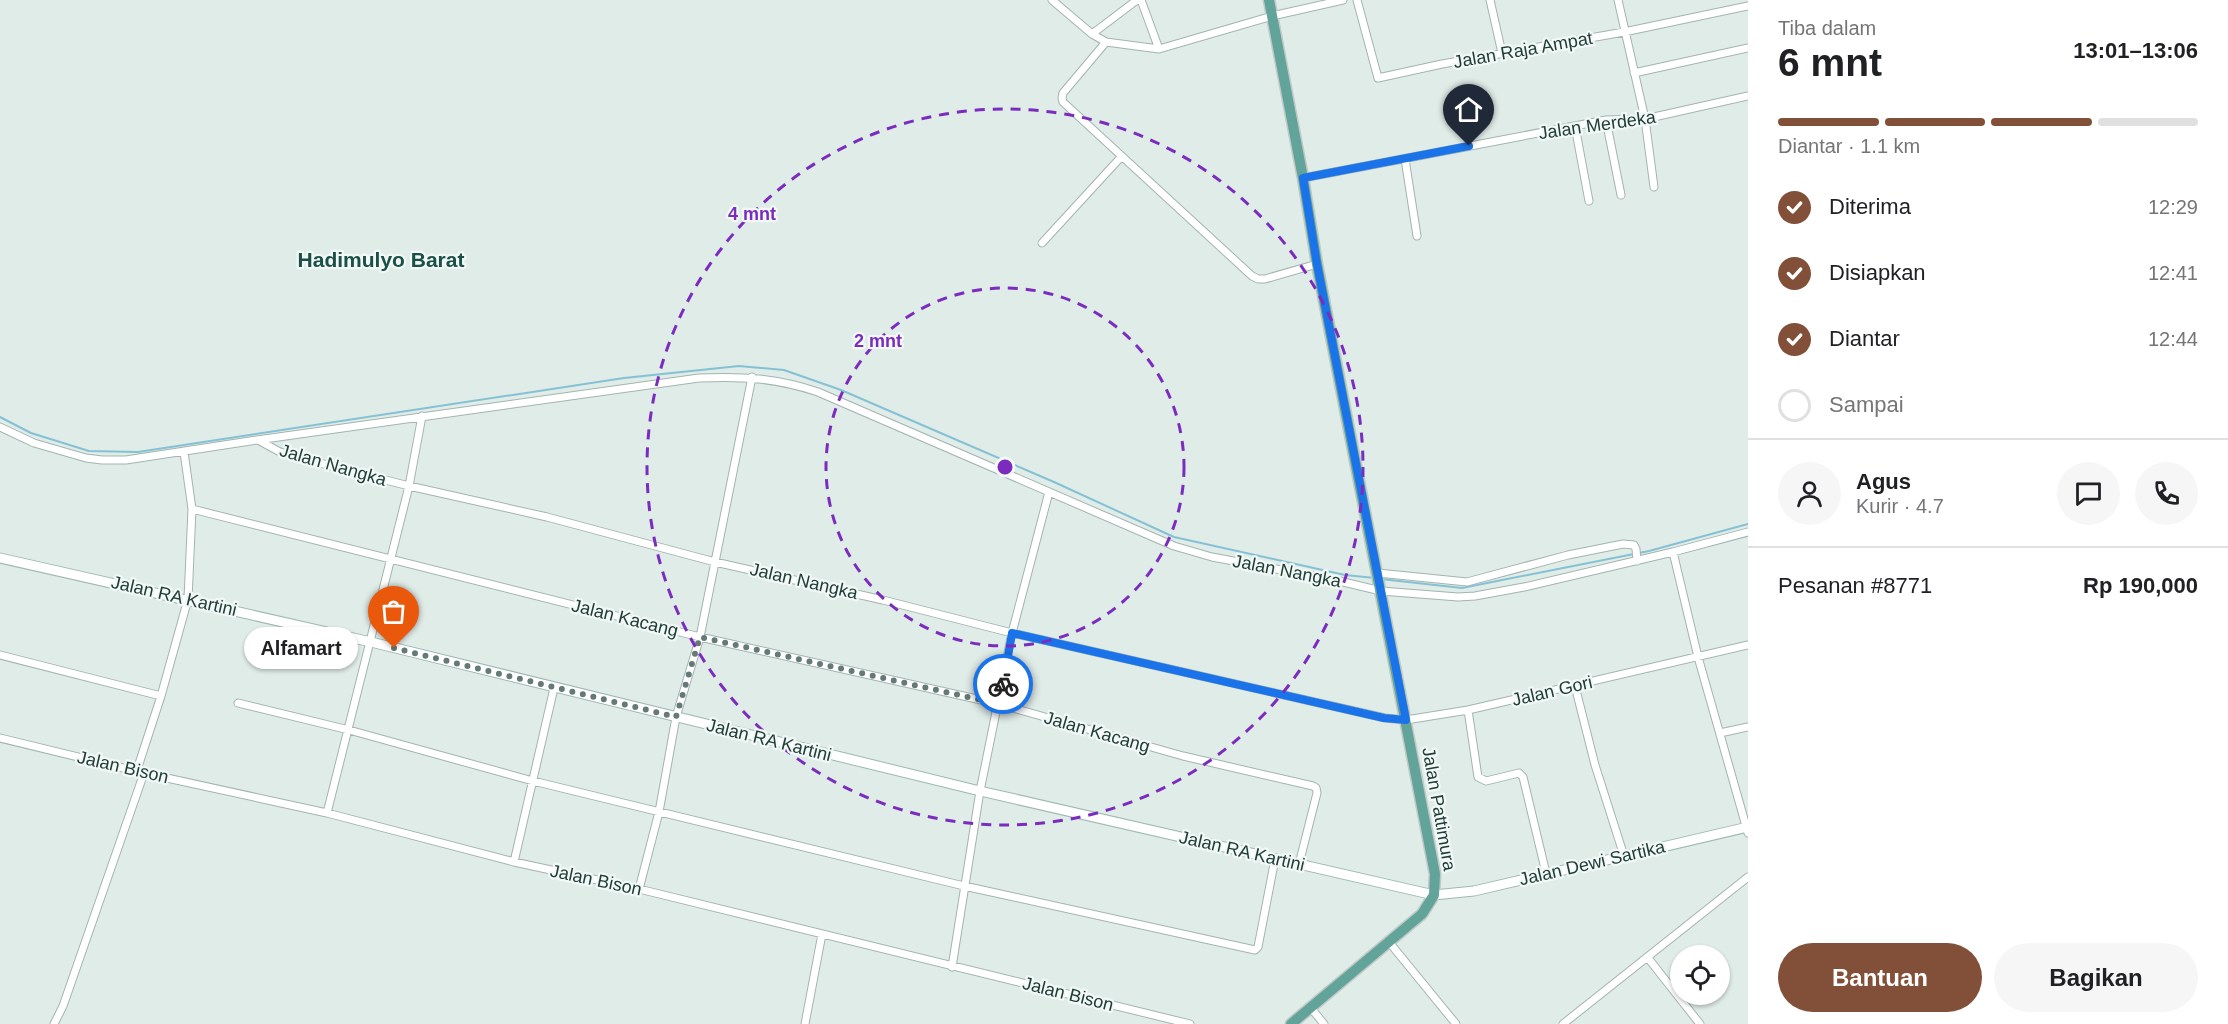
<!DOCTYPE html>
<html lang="id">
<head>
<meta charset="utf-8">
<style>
  :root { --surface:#fff; --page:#f6f6f6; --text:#202124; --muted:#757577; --line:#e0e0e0; --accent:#825038 }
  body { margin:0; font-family:Arial,sans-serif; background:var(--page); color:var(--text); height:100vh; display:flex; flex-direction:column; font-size:22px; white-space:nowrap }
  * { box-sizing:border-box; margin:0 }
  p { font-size:20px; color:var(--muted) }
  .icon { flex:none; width:33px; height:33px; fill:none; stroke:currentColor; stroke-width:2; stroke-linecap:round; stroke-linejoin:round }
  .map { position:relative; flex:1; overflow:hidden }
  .sheet { display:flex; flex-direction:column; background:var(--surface); width:480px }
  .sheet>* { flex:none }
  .fabs { position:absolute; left:1670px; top:945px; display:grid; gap:12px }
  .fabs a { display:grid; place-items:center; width:60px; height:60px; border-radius:50%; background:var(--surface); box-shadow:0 2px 4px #0004; font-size:30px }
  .pin { position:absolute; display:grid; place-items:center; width:51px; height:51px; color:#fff; margin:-62px -26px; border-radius:50% 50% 50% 0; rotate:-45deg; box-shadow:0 0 6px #0007 }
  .pin .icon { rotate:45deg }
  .courier { position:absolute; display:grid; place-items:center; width:60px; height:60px; margin:-30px; border:4px solid #1a73e8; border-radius:50%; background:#fff; color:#222; box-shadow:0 2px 8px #0007 }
  .bubble { position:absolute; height:42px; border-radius:21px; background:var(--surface); box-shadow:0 2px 4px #0004; font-size:20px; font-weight:600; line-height:42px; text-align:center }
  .headline em { font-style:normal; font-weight:600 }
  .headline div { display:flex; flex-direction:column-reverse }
  .headline { display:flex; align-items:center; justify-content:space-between; height:102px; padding:0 30px }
  h1 { font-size:39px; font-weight:600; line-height:45px }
  .bar { display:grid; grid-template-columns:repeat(4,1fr); gap:9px 6px; align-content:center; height:72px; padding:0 30px }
  .bar i { height:8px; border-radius:4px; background:var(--line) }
  .bar .on { background:var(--accent) }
  .bar p { grid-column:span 4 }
  .line { display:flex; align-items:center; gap:15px; padding:0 30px; border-top:2px solid var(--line) }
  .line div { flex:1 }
  .round { display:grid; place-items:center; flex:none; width:63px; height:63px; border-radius:32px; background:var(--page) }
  ol { padding:0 30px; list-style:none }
  li { display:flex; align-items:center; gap:18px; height:66px }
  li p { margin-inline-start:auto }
  li .icon { padding:6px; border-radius:50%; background:var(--accent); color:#fff; stroke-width:4 }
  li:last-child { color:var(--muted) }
  li i { width:33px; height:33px; border:3px solid var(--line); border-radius:50% }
  .action { display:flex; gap:12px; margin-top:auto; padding:12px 30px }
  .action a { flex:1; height:69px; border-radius:36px; background:var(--accent); color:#fff; font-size:24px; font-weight:600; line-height:69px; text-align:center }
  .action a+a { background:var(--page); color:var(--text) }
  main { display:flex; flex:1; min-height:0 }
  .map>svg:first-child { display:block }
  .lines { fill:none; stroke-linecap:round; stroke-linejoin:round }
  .stream { stroke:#85c1d4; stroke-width:2 }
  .street-casing { stroke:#a3b4b0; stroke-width:9 }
  .secondary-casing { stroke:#9eb8b1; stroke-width:11 }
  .primary-casing { stroke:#c1c9c7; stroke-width:13 }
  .street { stroke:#fff; stroke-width:7 }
  .secondary { stroke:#fff; stroke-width:9 }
  .primary { stroke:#62a499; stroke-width:10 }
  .done { stroke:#637a76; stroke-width:6; stroke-dasharray:0 10.8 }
  .route { stroke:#1a73e8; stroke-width:8 }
  .ring { fill:none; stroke:#7b2cbf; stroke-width:3; stroke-dasharray:10 8 }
  .labels { text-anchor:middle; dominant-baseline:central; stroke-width:4.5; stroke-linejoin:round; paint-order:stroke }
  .street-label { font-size:18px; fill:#203d38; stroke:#f1f8f5 }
  .quarter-label { font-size:21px; font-weight:bold; fill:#1b5048; stroke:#f1f8f5 }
  .centre { fill:#7b2cbf; stroke:#f1f8f5; stroke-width:3 }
  .ring-label { font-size:18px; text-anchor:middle; font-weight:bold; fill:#7b2cbf; stroke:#f1f8f5; stroke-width:4.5; stroke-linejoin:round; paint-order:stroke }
</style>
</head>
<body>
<main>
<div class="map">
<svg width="1748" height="1024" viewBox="0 0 1748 1024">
  <rect width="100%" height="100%" fill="#e0ece8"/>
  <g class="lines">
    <path class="stream" d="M0,417L31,433L89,451L138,452L624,378L739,366L784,370L841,390L1054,482L1174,537L1345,575L1375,578
      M1381,579L1462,588L1649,551L1748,524"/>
    <defs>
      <path id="street" d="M1052,0L1092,34L1106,42L1159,49L1272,16L1343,0
        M1141,0L1159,49
        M1357,0L1378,78L1442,64L1624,32L1748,6
        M1490,0L1502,53
        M1618,0L1645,119L1654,187
        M1092,34L1137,0
        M1106,42L1063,93L1062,98L1063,102L1252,276L1258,279H1265L1317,264
        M1634,73L1748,48
        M1606,120L1621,195
        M1575,126L1589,201
        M1405,159L1417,236
        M1303,178L1606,120L1645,119L1748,96
        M1042,243L1121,157
        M0,427L34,443L86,458L102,460H126L257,440L699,378C742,376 776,378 818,392L1174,546L1212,557L1335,580L1381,591L1458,597L1475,596L1524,587L1673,552L1748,532
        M258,440L280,452L308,460L409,486L547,517L715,562L883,600L1012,633L1385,718L1406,720L1468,710L1748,645
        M192,509L700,637L999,704L1183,756L1313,786L1316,788L1317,793L1299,864
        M1673,552L1698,657L1748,833
        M1378,573L1467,582L1568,555L1623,544L1634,545L1636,549L1637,561
        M0,655L161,696
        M1575,686L1595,765L1624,856
        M238,703L349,730L533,781L964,886L1255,950L1258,947L1275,859
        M1468,710L1478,777L1486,781L1519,773L1523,777L1546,873
        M1720,733L1748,727
        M0,738L144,773L327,813L514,862L639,889L1190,1024
        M137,770L161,696L188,599L192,509L184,452
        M327,813L409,486L422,416
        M514,862L554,688
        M639,889L659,812L676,717L700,637L752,377
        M1389,942L1456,1024
        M1648,958L1700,1024
        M952,967L980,791L1012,633L1049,492
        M1311,1008L1324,1024
        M54,1024L63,1006L144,773
        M805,1024L822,934
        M1563,1024L1748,877"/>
      <path id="secondary" d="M0,558L371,642L980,791L1434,895L1474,891L1748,827"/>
      <path id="primary" d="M1269,0L1303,178L1317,264L1435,874L1434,895L1422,914L1291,1024"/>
    </defs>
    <use href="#street" class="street-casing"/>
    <use href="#secondary" class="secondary-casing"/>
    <use href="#primary" class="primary-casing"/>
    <use href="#street" class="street"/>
    <use href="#secondary" class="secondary"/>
    <use href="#primary" class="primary"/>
  </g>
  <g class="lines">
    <path class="done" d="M394,648L676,717L700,637L999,704L1003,684"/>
    <path class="route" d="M1003,684L1012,633L1384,718L1406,720L1317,264L1303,178L1469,146"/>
  </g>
  <g class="ring">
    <circle cx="1005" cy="467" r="179"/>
    <circle cx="1005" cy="467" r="358"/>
  </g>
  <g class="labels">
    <g class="street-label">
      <text transform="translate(1523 50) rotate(-10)">Jalan Raja Ampat</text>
      <text transform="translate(1597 125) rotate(-8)">Jalan Merdeka</text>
      <text transform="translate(333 465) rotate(16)">Jalan Nangka</text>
      <text transform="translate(1287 571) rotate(11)">Jalan Nangka</text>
      <text transform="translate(804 581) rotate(13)">Jalan Nangka</text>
      <text transform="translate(174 596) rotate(13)">Jalan RA Kartini</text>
      <text transform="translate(625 618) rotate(14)">Jalan Kacang</text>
      <text transform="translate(1552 691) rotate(-13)">Jalan Gori</text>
      <text transform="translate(1097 732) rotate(16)">Jalan Kacang</text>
      <text transform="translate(769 740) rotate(14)">Jalan RA Kartini</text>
      <text transform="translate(123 767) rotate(13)">Jalan Bison</text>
      <text transform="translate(1439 809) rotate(80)">Jalan Pattimura</text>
      <text transform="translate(1242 851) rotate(13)">Jalan RA Kartini</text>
      <text transform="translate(1592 863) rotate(-13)">Jalan Dewi Sartika</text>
      <text transform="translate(596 880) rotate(12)">Jalan Bison</text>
      <text transform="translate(1068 994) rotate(14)">Jalan Bison</text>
    </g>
    <g class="quarter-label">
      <text x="381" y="259">Hadimulyo Barat</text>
    </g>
  </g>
  <circle cx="1005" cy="467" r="9" class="centre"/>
  <g class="ring-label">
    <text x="752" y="220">4 mnt</text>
    <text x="878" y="347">2 mnt</text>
  </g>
</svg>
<div class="fabs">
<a><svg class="icon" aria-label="locate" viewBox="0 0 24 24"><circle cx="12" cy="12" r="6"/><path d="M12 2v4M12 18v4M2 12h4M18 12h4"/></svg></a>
</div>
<div class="pin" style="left:394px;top:648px;background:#ea580c"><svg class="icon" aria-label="bag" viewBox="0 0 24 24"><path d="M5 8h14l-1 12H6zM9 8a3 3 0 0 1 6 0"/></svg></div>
<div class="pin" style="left:1469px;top:146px;background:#1f2937"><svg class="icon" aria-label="home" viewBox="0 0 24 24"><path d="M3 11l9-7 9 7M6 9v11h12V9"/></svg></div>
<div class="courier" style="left:1003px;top:684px"><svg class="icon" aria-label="bike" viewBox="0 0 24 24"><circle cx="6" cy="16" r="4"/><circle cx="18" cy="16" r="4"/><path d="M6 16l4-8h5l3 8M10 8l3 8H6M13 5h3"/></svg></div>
<div class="bubble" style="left:244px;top:627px;width:114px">Alfamart</div>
</div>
<section class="sheet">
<div class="headline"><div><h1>6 mnt</h1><p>Tiba dalam</p></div><em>13:01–13:06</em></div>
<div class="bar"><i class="on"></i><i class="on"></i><i class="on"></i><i></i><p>Diantar · 1.1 km</p></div>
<ol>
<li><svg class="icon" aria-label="check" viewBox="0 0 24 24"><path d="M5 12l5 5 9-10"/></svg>Diterima<p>12:29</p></li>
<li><svg class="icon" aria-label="check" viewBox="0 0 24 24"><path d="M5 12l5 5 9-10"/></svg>Disiapkan<p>12:41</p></li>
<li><svg class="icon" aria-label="check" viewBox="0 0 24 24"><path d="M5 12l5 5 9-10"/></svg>Diantar<p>12:44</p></li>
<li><i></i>Sampai</li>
</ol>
<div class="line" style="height:108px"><a class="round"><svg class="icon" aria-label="person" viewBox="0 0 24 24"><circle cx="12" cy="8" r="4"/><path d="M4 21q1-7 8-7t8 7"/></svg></a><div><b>Agus</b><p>Kurir · 4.7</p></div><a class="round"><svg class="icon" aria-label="chat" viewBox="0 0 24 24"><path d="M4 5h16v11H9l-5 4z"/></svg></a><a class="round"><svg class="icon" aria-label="phone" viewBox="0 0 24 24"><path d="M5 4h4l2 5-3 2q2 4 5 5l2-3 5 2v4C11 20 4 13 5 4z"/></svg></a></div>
<div class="line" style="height:78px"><div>Pesanan #8771</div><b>Rp 190,000</b></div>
<div class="action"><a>Bantuan</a><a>Bagikan</a></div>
</section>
</main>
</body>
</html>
